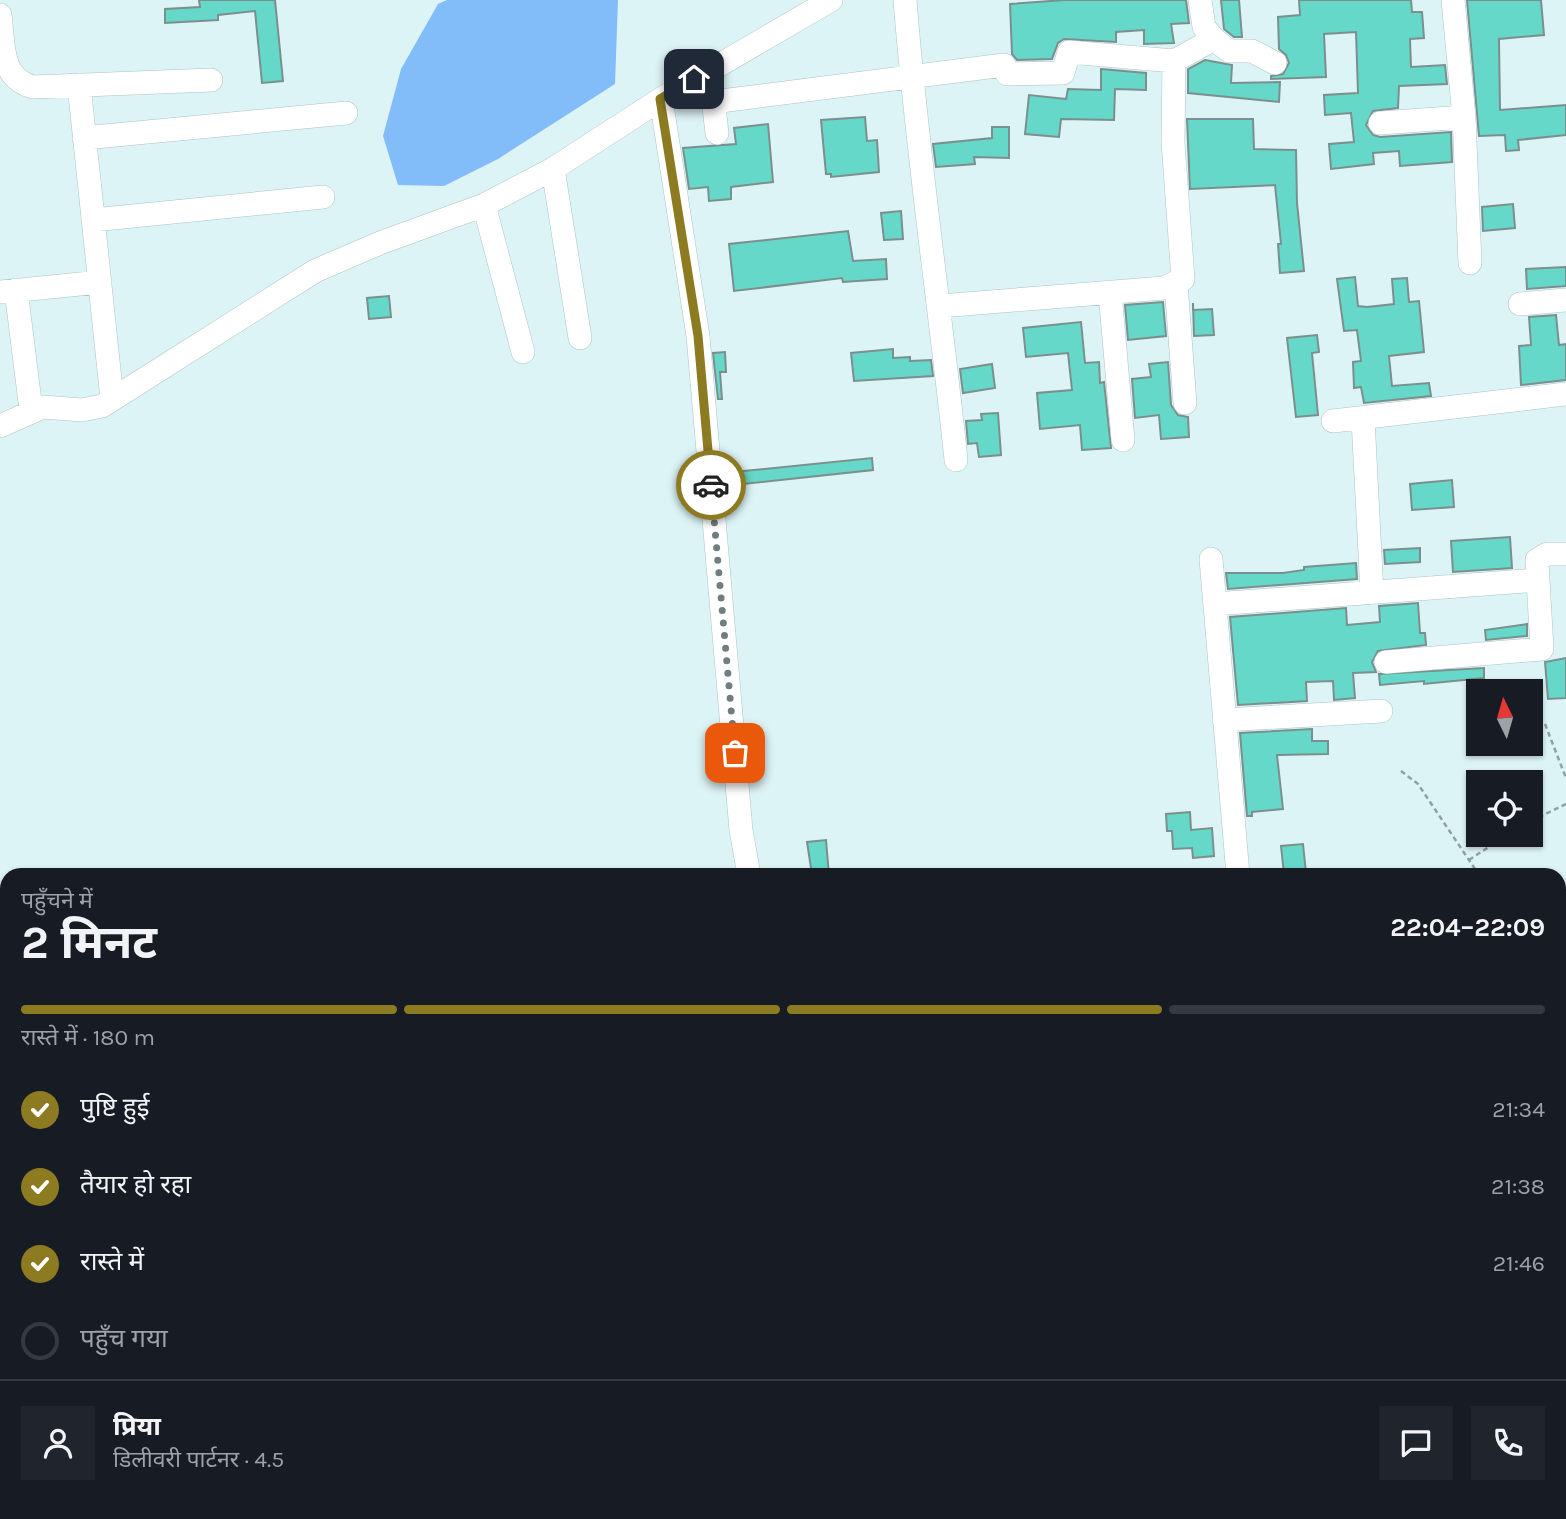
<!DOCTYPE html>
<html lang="hi">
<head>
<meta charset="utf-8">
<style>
  :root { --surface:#171b24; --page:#20242c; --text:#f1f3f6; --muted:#9ea1a6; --line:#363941; --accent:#8d7b21 }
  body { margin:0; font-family:Karla,"Noto Sans Devanagari",sans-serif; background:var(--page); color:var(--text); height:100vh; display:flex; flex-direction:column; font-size:26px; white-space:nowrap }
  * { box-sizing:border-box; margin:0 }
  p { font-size:23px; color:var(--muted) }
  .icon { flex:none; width:38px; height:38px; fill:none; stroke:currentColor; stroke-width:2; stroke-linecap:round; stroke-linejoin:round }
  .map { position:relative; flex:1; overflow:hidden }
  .details { position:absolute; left:0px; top:868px; width:1566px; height:651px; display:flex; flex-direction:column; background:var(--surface); border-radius:21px 21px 0 0; box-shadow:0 2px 5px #0004 }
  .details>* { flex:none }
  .needle { width:46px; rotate:355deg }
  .buttons { position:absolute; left:1466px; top:679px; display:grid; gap:14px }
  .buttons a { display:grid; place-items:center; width:77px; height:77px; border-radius:0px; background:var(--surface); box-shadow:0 2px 5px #0004; font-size:35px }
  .pin { position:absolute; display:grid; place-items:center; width:60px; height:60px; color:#fff; margin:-30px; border-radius:14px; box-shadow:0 4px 10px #0006 }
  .courier { position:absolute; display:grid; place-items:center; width:70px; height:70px; margin:-35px; border:5px solid #8d7b21; border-radius:50%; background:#fff; color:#222; box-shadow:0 2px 9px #0007 }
  .headline em { font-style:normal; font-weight:700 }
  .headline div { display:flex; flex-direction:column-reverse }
  .headline { display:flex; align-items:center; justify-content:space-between; height:119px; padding:0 21px }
  h1 { font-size:46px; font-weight:700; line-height:52px }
  .bar { display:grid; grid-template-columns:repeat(4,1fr); gap:10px 7px; align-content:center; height:84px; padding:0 21px }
  .bar i { height:9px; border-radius:5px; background:var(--line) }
  .bar .active { background:var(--accent) }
  .bar p { grid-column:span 4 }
  .line { display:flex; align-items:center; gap:18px; padding:0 21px; border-top:2px solid var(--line) }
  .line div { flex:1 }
  .round { display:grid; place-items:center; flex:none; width:74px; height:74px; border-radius:0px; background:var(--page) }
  ol { padding:0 21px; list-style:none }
  li { display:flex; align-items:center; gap:21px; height:77px }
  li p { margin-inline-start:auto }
  li .icon { padding:7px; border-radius:50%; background:var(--accent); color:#fff; stroke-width:4 }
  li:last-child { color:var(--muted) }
  li i { width:38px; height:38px; border:4px solid var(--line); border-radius:50% }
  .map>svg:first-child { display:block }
  .water { fill:#82bdf9 }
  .building { fill:#66d8ca; stroke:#7b908d; stroke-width:2 }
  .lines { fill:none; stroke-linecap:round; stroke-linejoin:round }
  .minor-casing { stroke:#adc3c6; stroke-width:24 }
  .path { stroke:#90a0a3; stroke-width:2.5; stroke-dasharray:5 3.5; stroke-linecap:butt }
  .minor { stroke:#fff; stroke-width:23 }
  .done { stroke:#707e7f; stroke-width:7; stroke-dasharray:0 12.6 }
  .route { stroke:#8d7b21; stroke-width:9 }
</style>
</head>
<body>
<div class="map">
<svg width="1566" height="1519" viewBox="0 0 1566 1519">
  <rect width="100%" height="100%" fill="#ddf4f7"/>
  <path class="water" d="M447,0H618L615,84L498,159L444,186L398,185L383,136L401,69L438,4Z"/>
  <path class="building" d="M199,0H275L283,81L262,83L255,11L218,15V20L165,23V9L200,7Z
    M1064,0H1186L1189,23L1171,24L1174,43L1144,44V30L1116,32V42L1064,39L1058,43L1052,59L1017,60L1012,54L1010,4Z
    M1221,0H1239L1242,37H1234L1224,29Z
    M1299,0H1411L1412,12H1422L1424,38L1410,39L1411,67L1445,65L1447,84L1399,86L1398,108L1373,111L1366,125L1373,135L1380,137L1451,132L1452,162L1400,166L1399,151L1373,153L1374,164L1331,169L1329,144L1354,142L1351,113L1325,115L1324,95L1358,93L1356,32L1324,34L1326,77L1271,79V76L1283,74L1289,63L1286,55L1279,49L1278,17L1300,15Z
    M1467,0H1541L1544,35L1499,39L1500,110L1566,105V135L1518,140L1519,150L1506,151L1505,135L1479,136Z
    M1205,60L1232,65L1231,83L1280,82L1279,102L1188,93V69Z
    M1101,69L1146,73V90L1115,89L1114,120L1061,119L1059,137L1025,134L1029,95L1066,99L1068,89L1101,90Z
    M865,117L867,141L877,140L879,172L831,177V174H826L821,120Z
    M1187,119H1253L1254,149L1296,150L1297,203L1304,271L1280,273L1278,244H1281L1275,185L1190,189Z
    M768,124L773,182L731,187V199L709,201L708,187L689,189L683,148L736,144L734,128Z
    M992,127H1009V158L974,157L975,164L936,167L933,144L992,138Z
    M1513,204L1515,228L1483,231L1482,207Z
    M901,211L903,239L884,240L881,213Z
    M848,231L853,261L886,259L887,279L843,282L842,278L734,291L729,244Z
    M1566,267V286L1527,289L1526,269Z
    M1355,277L1358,306L1367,307L1394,304L1392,279L1407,278L1409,302L1419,301L1424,352L1389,356L1392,386L1429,383L1431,396L1364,403L1361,387L1354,388L1353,362L1361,361L1357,330L1344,331L1337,279Z
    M389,296L391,317L369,319L367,298Z
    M1163,302L1166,336L1128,340L1125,305Z
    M1193,303V310L1212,309L1214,335L1194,336Z
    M1556,315L1559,345L1566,344V380L1521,385L1519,346L1531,345L1529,317Z
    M1081,322L1085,363L1099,362L1100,383L1104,382L1111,448L1082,450L1080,425L1040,429L1037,393L1072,390L1068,353L1026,357L1023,328Z
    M1317,335L1319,352L1312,353L1318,415L1296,417L1287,338Z
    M893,349V358L910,357V361L931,360L933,376L854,381L851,353Z
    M725,352L726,372H720L722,399H718L713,353Z
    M1168,362L1171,405L1178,415L1188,417L1189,437L1161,439L1159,415L1135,418L1132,379L1151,377L1149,364Z
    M992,364L995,388L963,393L960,369Z
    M998,413L1001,455L979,457L977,443L968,444L966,421L982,420L981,414Z
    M872,458L873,470L725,486L724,473Z
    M1452,480L1454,507L1412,510L1410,484Z
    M1510,537L1512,568L1453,572L1451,541Z
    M1420,548V562L1385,564L1384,550Z
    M1356,563L1357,579L1228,589L1226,573H1283L1304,570V567Z
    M1418,603L1420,633H1425L1426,645L1378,651L1372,662L1376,672L1353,673L1355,698L1334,700L1333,681L1306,682L1307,701L1238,705L1230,617L1346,608L1347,625L1380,622L1379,606Z
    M1527,624V636L1486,640L1485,630Z
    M1566,658V698L1548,699L1545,662Z
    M1484,668V678L1424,684V681L1380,685L1379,674Z
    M1312,729V741H1328V754L1277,755L1283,809L1252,812V816H1247L1240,733Z
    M1190,812L1191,830L1212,828L1214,856L1193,858L1192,848L1173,849L1172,831H1167L1166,814Z
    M826,840L829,875H812L807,842Z
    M1303,844L1306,873L1284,874L1281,846Z"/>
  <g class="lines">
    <defs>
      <path id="minor" d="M905,0C917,154 940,306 956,460
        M1200,0L1204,27L1214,39L1229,51H1252L1275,63
        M1453,0L1464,117L1470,263
        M0,15C4,46 0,78 33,87L211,80
        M1174,61L1214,39
        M79,85L112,399
        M712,90L717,133
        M661,99L698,336L741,830L749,875
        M713,102L1004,65L1007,74L1063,73L1069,52L1174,61L1173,142L1183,279L1164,288L940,306
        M1380,123L1464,117
        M84,138L346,113
        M553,169L580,338
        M484,205L523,352
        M93,220L323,197
        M1176,284L1185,403
        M16,290L31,410
        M0,292L100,282
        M1110,293L1123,440
        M1520,304L1566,300
        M1363,419L1372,593
        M1333,421L1566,394
        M0,426L43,407L82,410L102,406L315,271L380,243L484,205L553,169L661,99L831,0
        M1211,559L1238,875
        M1215,604L1538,580L1537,560L1547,554H1566
        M1386,662L1542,649L1538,580
        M1224,720L1381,711
        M1559,1284H1566
        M910,1512L911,1519
        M946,1512L947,1519
        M488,1519L508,1512
        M620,1519L636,1512
        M1030,1519H1039"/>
    </defs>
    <use href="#minor" class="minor-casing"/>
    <path class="path" d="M1545,724L1566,778
      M1401,771L1418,784L1479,875
      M1531,821L1566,804
      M1469,860L1507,835
      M1559,998L1566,1013
      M1559,1151L1566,1152
      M1559,1208L1566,1205
      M1273,1519L1276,1512"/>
    <use href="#minor" class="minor"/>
  </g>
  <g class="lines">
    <path class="done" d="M711,485L735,753"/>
    <path class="route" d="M694,79L660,99L698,336L711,485"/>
  </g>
</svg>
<div class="buttons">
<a><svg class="needle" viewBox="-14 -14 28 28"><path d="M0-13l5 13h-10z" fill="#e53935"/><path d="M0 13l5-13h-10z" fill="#9ea1a6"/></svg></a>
<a><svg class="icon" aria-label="locate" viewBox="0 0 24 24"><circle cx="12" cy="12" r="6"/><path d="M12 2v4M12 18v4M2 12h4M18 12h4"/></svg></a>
</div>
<div class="pin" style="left:735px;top:753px;background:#ea580c"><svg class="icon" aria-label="bag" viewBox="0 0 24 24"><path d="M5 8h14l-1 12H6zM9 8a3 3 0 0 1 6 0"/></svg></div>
<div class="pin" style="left:694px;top:79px;background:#1f2937"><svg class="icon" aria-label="home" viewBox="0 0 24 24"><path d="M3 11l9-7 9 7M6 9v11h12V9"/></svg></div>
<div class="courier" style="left:711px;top:485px"><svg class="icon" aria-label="car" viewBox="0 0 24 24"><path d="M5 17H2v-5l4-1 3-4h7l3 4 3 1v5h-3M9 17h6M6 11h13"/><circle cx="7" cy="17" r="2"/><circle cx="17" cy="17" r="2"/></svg></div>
<section class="details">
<div class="headline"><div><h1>2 मिनट</h1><p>पहुँचने में</p></div><em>22:04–22:09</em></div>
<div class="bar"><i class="active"></i><i class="active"></i><i class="active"></i><i></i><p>रास्ते में · 180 m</p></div>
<ol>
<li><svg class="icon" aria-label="check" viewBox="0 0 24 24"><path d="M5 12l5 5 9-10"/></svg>पुष्टि हुई<p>21:34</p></li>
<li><svg class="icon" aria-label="check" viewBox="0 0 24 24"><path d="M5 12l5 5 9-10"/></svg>तैयार हो रहा<p>21:38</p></li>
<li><svg class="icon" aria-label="check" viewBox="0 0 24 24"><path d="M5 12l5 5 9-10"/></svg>रास्ते में<p>21:46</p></li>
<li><i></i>पहुँच गया</li>
</ol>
<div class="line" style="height:126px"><a class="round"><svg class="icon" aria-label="person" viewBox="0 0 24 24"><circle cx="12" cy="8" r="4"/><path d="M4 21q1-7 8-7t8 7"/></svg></a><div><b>प्रिया</b><p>डिलीवरी पार्टनर · 4.5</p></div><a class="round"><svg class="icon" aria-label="chat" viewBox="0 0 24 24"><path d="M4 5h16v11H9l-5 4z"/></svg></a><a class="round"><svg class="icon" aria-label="phone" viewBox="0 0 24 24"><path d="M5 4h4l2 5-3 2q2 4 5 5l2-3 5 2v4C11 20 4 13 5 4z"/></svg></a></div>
</section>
</div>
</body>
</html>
